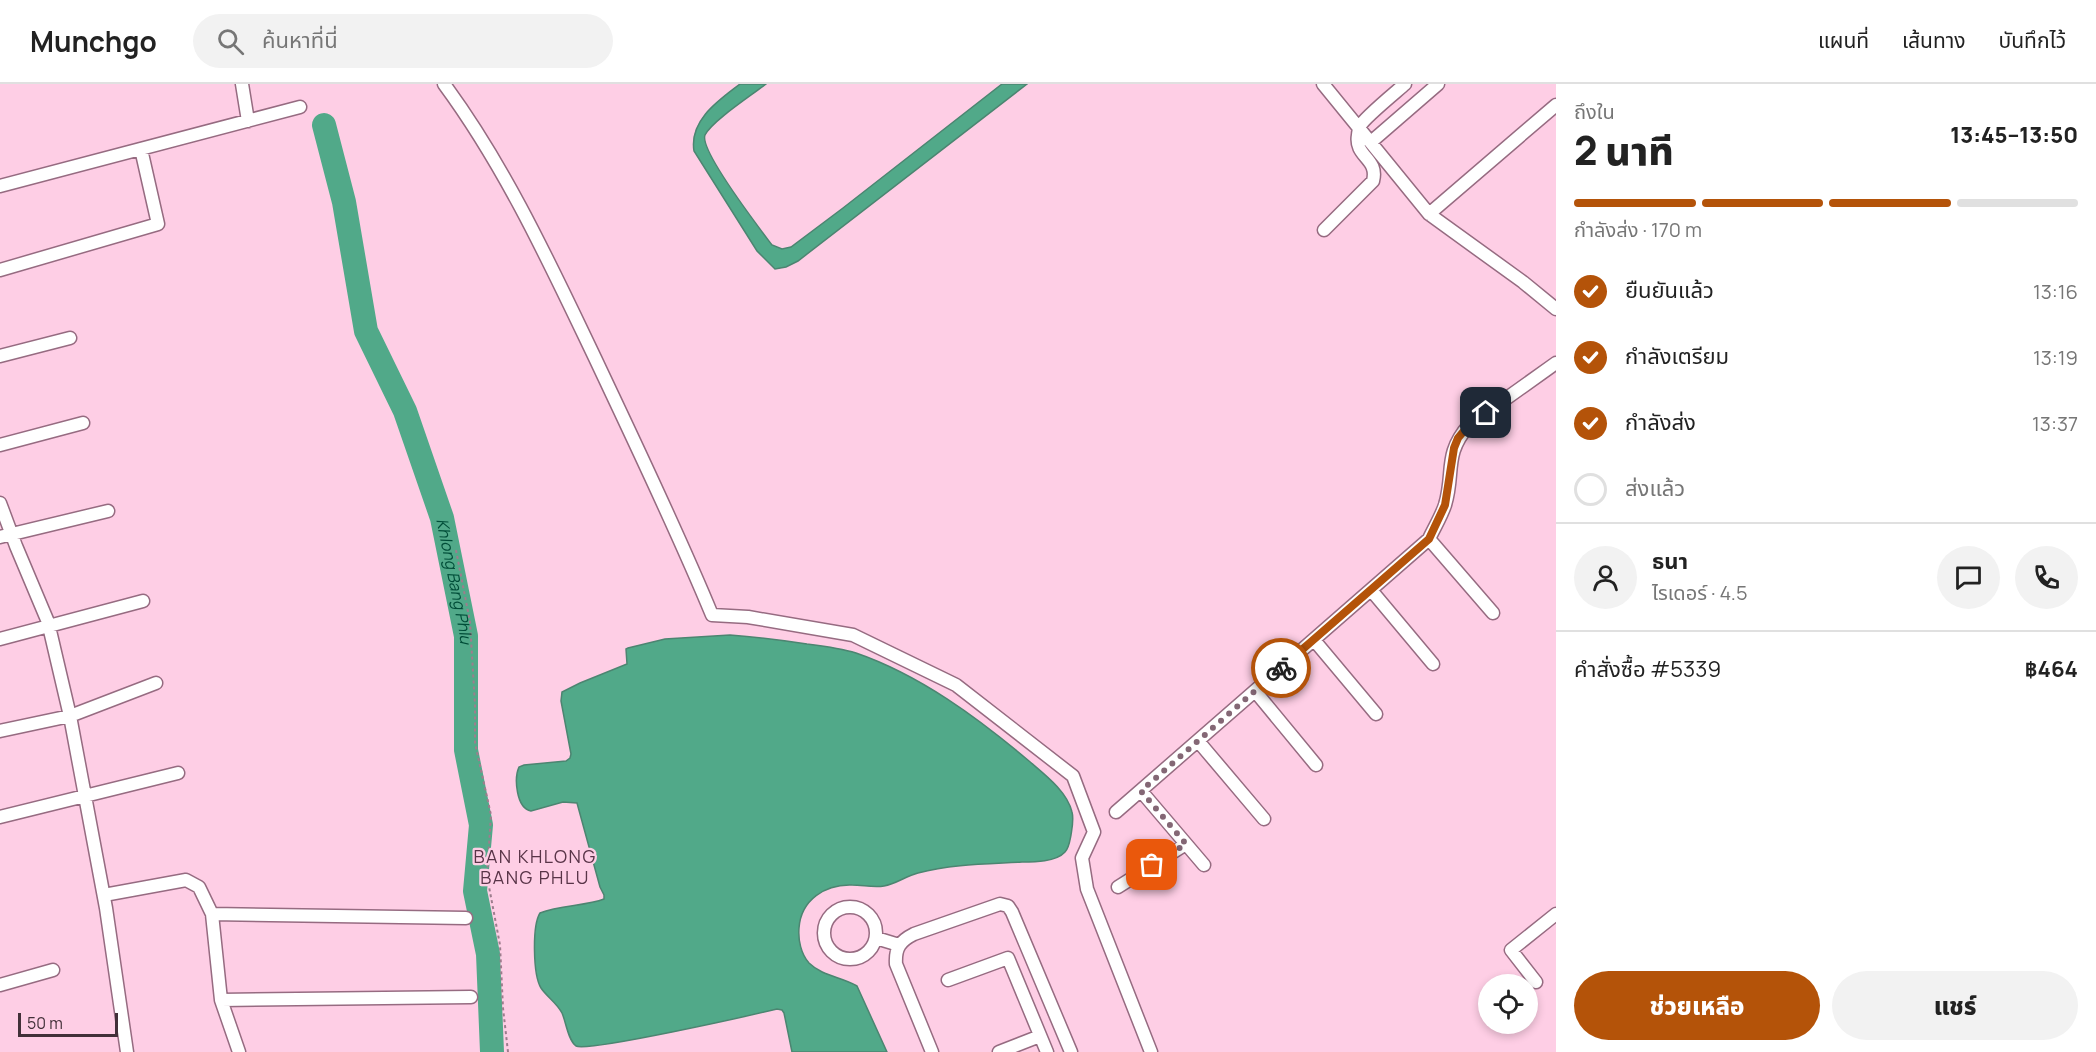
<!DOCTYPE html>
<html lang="th">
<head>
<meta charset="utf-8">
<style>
  :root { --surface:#fff; --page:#f2f2f2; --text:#222; --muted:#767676; --line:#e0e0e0; --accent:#b45309 }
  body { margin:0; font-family:Manrope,"Noto Sans Thai",sans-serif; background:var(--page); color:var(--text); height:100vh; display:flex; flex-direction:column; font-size:22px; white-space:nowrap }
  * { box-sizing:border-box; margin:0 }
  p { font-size:20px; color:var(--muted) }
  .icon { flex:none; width:33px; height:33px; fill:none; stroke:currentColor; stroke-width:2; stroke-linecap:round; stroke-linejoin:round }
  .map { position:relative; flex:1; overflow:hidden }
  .sheet { display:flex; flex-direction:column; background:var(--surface); width:540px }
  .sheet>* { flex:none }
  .tools { position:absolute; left:1478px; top:890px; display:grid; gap:12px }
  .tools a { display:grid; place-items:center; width:60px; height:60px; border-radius:50%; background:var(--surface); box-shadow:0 3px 9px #0003; font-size:30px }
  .scale { position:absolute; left:18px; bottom:15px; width:100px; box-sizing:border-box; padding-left:6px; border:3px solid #423039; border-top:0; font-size:16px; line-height:21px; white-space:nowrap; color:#423039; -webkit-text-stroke:4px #fecee5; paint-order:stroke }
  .pin { position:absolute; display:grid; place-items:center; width:51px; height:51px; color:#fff; margin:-26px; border-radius:12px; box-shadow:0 3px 9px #0006 }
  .courier { position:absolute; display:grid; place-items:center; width:60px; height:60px; margin:-30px; border:4px solid #b45309; border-radius:50%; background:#fff; color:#222; box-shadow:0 2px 8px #0007 }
  .headline em { font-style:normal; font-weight:800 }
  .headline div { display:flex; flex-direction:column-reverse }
  .headline { display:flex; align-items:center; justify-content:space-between; height:102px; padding:0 18px }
  h1 { font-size:39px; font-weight:800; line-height:45px }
  .bar { display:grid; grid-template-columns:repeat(4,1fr); gap:9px 6px; align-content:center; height:72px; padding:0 18px }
  .bar i { height:8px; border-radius:4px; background:var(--line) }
  .bar .on { background:var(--accent) }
  .bar p { grid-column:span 4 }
  .line { display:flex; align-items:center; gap:15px; padding:0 18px; border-top:2px solid var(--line) }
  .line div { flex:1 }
  .round { display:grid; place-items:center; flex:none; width:63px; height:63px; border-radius:32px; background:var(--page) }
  ol { padding:0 18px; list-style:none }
  li { display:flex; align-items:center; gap:18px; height:66px }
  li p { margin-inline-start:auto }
  li .icon { padding:6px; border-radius:50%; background:var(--accent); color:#fff; stroke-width:4 }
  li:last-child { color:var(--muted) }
  li i { width:33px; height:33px; border:3px solid var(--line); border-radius:50% }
  .primary-button { display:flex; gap:12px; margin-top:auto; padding:12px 18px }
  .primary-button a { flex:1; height:69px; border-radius:36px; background:var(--accent); color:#fff; font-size:24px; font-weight:800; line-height:69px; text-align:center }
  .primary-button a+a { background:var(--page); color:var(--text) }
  header { display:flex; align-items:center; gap:36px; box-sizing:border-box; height:84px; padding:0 30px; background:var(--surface); border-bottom:2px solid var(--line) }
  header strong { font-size:28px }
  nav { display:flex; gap:33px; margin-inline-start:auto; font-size:21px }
  .search { width:420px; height:54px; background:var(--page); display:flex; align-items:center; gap:15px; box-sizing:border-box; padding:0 21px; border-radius:33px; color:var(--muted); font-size:22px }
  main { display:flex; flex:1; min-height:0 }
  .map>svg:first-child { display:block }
  .water { fill:#51a989; stroke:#4c8571; stroke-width:1.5 }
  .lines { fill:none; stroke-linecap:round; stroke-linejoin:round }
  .river { stroke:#51a989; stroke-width:24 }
  .street-casing { stroke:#966b81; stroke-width:15 }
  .path { stroke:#9d7d8d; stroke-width:2; stroke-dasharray:3 3; stroke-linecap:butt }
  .street { stroke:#fff; stroke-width:12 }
  .done { stroke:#846775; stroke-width:6; stroke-dasharray:0 10.8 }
  .route { stroke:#b45309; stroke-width:8 }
  .labels { text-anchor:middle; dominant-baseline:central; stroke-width:4.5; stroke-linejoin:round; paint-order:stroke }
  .water-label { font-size:16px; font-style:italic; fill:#004d38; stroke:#fecee5 }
  .quarter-label { font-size:18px; letter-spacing:1.5px; fill:#593448; stroke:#fecee5 }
</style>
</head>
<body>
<header>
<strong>Munchgo</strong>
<div class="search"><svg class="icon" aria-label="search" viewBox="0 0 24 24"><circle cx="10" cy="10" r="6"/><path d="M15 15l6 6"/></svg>ค้นหาที่นี่</div>
<nav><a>แผนที่</a><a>เส้นทาง</a><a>บันทึกไว้</a></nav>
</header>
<main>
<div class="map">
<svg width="1556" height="968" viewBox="0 0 1556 968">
  <rect width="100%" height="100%" fill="#fecee5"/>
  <path class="water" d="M740,0H766C752,11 712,37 705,51C699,66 760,145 772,161L782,165L791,163L843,124L1002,0H1027L798,177L786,183L775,185L757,167L694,67C689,36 719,16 740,0Z
    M730,551C756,553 781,556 807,560C823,562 840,564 856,569C920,591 978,634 1029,677C1044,690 1067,707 1072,728C1074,735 1072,744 1071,751C1070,756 1069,764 1065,768C1056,778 1034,778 1022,778C987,780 952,780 918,789C906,792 896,800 884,802C874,804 863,801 852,801C825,800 801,816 799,844C798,856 801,870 809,879C822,892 842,893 857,902L887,968H792L784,929L782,926L777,925C752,931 589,968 576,962C568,956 566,938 562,929C557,919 547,913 541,904C533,891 532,842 540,829C560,821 586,822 604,815V811L600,803L577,719L563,718L531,727C516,724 514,694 519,683L524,681L566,677L570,674L571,670L561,617L562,608L580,599L627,580L626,565L628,564L665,555Z"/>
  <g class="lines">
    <path class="river" id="s1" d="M324,41L344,118L366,247L405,327L442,434L466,552V666L481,741L475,807L488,870L492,968"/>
    <defs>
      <path id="street" d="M242,0L248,37
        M444,0C506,84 550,180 595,274C635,359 676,444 712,531L748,533L853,551L956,601L1073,692L1094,748L1082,774L1087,805L1151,968
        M1323,0L1429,130L1523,198L1556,225
        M1371,58L1438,0
        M0,102L300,23
        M1429,130L1556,21
        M1324,146L1373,97C1379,74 1354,73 1358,51C1358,50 1359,43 1360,42C1364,34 1396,8 1405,0
        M0,186L158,140L141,65
        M0,272L70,254
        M0,361L83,339
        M0,419L16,462L48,538L70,632L106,824L127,968
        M0,453L108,427
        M1429,455L1493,529
        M1371,506L1433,580
        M0,555L143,517
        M1314,556L1376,630
        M1255,607L1316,681
        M0,647L70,632L156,599
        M1198,657L1264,735
        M1141,707L1204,781
        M1116,728L1429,455C1434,444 1441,433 1445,421C1455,388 1443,371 1469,341L1556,279
        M0,733L178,689
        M1118,803L1186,760
        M104,811L186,796L199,803L212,830L221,916L239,968
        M824 849a26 26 0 1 1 52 0a26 26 0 1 1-52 0Z
        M212,830L466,834
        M876,854L899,861
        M948,896L1008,874L1047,968
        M1536,898L1511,866L1556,830
        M0,901L53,886
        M221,916L471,913
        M932,968L896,880C895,864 900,857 914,850L1000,820L1008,822L1012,828L1071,968
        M999,968L1040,952"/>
    </defs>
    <use href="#street" class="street-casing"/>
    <path class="path" d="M456,466L470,538L475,621V659L491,731L487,792L500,861L503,924L508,968"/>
    <use href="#street" class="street"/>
  </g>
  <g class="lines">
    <path class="done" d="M1152,781L1186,760L1141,707L1281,584"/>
    <path class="route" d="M1281,584L1429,455L1445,421L1454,364L1458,354L1469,341L1486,329"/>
  </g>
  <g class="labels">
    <g class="water-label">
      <text stroke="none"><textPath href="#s1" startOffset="477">Khlong Bang Phlu</textPath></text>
    </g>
    <g class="quarter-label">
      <text x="535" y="772">BAN KHLONG<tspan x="535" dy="21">BANG PHLU</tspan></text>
    </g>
  </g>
</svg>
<div class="tools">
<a><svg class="icon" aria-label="locate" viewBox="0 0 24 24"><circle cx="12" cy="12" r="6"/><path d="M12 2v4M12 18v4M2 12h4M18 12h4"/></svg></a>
</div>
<div class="scale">50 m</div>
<div class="pin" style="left:1152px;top:781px;background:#ea580c"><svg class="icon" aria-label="bag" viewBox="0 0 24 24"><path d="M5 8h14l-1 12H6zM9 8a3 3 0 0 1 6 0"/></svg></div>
<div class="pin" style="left:1486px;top:329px;background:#1f2937"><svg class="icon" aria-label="home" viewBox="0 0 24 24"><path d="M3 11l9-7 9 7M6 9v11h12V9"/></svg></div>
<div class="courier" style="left:1281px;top:584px"><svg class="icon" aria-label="bike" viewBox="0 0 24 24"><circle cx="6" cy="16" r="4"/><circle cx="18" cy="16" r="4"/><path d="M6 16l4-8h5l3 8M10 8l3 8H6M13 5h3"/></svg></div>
</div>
<section class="sheet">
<div class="headline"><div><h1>2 นาที</h1><p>ถึงใน</p></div><em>13:45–13:50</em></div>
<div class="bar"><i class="on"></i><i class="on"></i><i class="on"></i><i></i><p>กำลังส่ง · 170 m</p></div>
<ol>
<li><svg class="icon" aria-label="check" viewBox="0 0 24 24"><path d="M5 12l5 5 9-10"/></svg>ยืนยันแล้ว<p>13:16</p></li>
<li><svg class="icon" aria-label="check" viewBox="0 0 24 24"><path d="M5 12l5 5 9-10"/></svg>กำลังเตรียม<p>13:19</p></li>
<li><svg class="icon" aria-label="check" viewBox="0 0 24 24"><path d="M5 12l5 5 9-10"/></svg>กำลังส่ง<p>13:37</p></li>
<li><i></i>ส่งแล้ว</li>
</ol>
<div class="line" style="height:108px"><a class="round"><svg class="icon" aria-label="person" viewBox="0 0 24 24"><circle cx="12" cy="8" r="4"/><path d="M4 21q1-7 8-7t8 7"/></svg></a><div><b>ธนา</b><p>ไรเดอร์ · 4.5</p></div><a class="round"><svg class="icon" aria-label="chat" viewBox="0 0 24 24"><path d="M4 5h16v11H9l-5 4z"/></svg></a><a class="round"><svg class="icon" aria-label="phone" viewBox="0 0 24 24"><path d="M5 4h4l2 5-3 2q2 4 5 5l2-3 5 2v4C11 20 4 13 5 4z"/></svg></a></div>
<div class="line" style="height:78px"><div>คำสั่งซื้อ #5339</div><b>฿464</b></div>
<div class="primary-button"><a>ช่วยเหลือ</a><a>แชร์</a></div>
</section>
</main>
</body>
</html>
